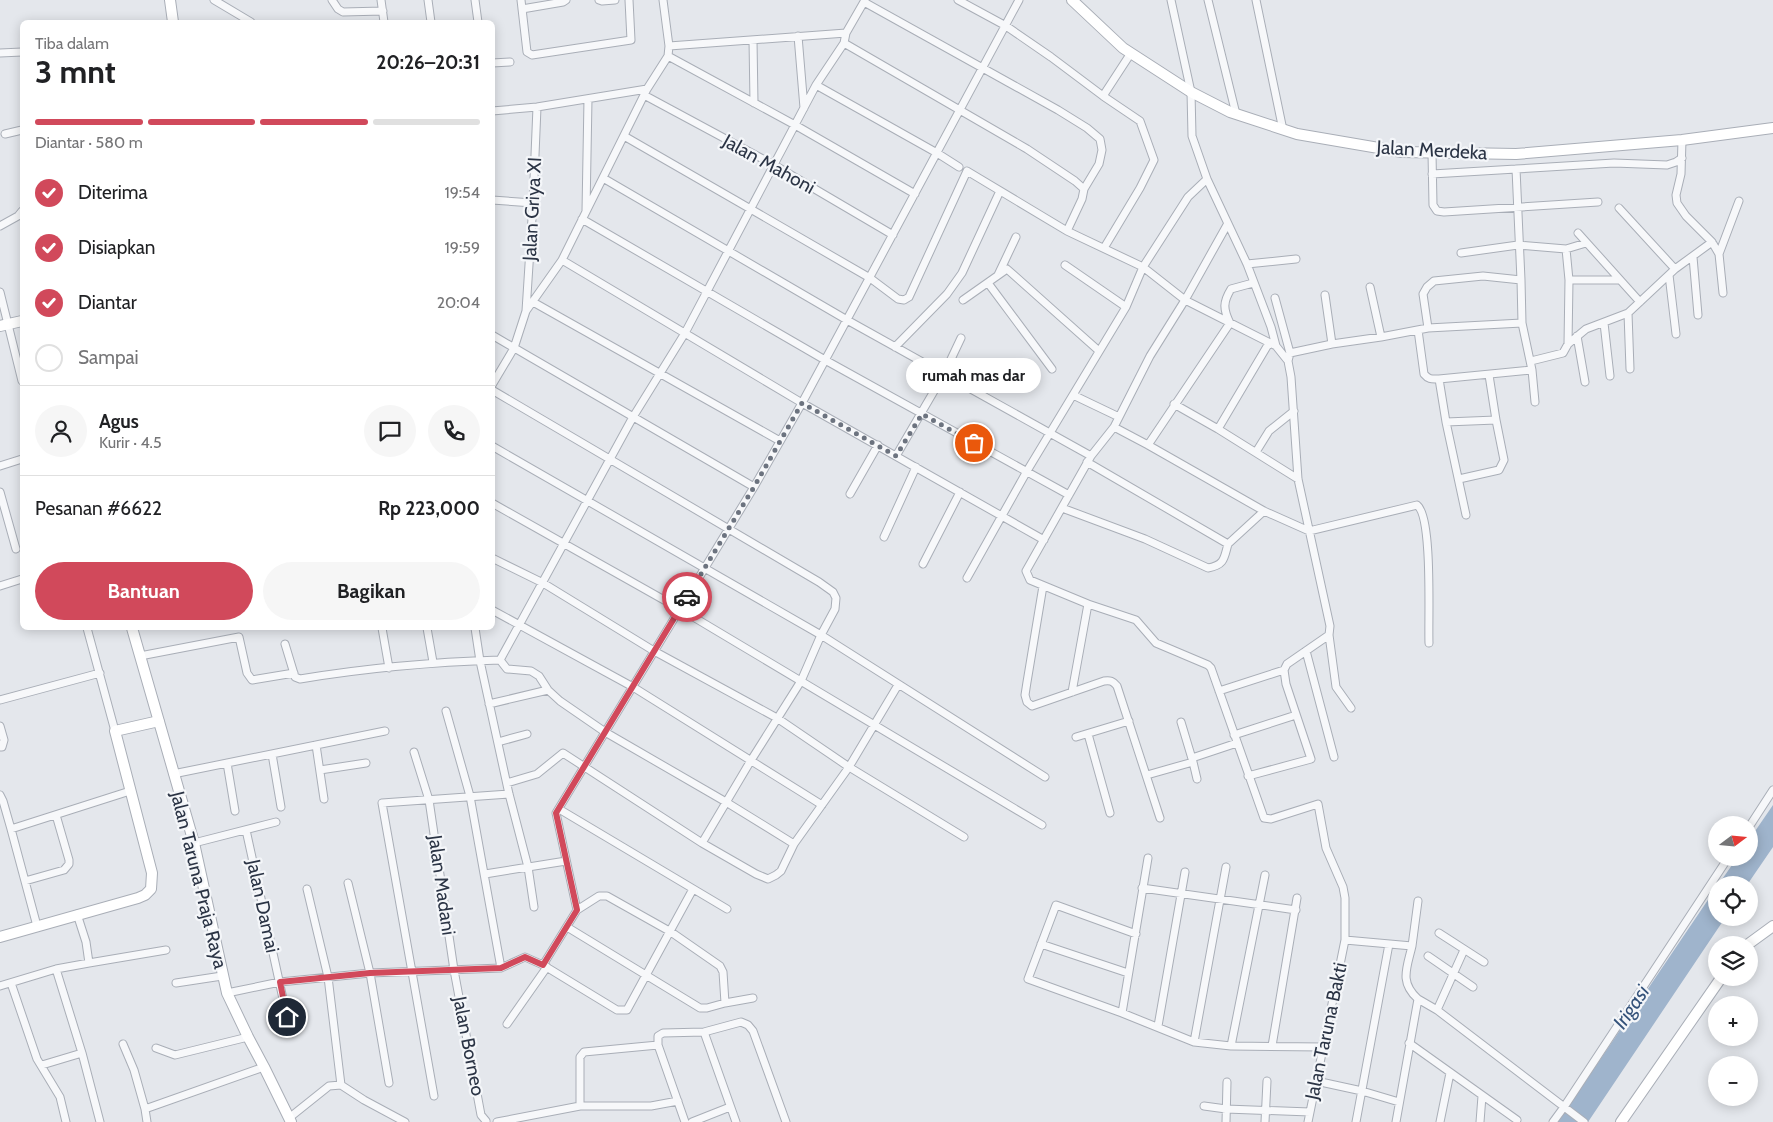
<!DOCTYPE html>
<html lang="id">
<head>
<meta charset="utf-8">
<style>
  :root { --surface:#fff; --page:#f6f6f6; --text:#202124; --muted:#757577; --line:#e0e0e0; --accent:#d1495b }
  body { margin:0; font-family:Cabin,sans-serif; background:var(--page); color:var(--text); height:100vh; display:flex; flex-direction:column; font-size:19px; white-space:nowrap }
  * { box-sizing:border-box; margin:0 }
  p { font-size:16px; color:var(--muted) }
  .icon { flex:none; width:28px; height:28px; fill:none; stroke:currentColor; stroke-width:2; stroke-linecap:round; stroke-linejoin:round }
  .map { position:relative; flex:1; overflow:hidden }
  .details { position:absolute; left:20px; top:20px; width:475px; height:610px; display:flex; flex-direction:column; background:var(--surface); border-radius:8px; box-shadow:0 2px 12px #0003 }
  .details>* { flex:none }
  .needle { width:32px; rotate:74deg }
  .fabs { position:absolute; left:1708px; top:816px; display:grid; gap:10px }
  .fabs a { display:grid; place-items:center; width:50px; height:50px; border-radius:50%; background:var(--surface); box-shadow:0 2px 12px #0003; font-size:25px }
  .pin { position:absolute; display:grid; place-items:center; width:42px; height:42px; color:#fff; margin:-21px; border:2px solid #fff; border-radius:50%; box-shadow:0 1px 5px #0007 }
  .courier { position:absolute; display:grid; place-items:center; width:50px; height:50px; margin:-25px; border:4px solid #d1495b; border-radius:50%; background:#fff; color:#222; box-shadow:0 1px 6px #0007 }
  .bubble { position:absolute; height:35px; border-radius:18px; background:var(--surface); box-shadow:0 2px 12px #0003; font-size:16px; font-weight:700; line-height:35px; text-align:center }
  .head em { font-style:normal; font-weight:700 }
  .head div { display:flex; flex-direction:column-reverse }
  .head { display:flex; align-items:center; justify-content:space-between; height:85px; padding:0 15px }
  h1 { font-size:32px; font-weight:700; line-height:38px }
  .bar { display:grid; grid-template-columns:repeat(4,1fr); gap:8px 5px; align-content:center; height:60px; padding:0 15px }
  .bar i { height:6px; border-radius:4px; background:var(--line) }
  .bar .on { background:var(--accent) }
  .bar p { grid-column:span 4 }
  .line { display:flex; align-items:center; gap:12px; padding:0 15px; border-top:1px solid var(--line) }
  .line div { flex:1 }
  .round { display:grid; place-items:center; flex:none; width:52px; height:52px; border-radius:26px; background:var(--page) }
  ol { padding:0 15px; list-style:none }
  li { display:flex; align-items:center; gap:15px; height:55px }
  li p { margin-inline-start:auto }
  li .icon { padding:5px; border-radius:50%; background:var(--accent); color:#fff; stroke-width:4 }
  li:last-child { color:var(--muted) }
  li i { width:28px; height:28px; border:2px solid var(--line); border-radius:50% }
  .primary-button { display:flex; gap:10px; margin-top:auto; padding:10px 15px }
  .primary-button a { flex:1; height:58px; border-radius:30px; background:var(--accent); color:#fff; font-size:20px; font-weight:700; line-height:58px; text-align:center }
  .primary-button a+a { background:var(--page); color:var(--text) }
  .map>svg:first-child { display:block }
  .water { fill:#9fb4cc }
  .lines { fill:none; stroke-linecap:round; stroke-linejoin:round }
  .street-casing { stroke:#a9aeb7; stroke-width:9 }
  .secondary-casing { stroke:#a9aeb7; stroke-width:12 }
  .street { stroke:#f7f8fa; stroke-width:7 }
  .secondary { stroke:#fff; stroke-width:10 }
  .done { stroke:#6c737f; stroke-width:5; stroke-dasharray:0 9 }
  .route { stroke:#d1495b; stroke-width:6 }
  .labels { text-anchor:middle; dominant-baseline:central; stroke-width:4.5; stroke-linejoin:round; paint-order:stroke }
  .street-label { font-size:19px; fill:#2b3445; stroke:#f4f6f9 }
  .water-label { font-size:20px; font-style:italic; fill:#34527a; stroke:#f4f6f9 }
</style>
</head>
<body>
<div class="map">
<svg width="1773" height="1122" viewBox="0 0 1773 1122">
  <rect width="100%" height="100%" fill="#e4e7ec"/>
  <path class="water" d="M1773,805V847L1747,885H1718L1737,858H1749V840Z
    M1716,888V918H1725L1588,1122H1558Z"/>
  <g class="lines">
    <defs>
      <path id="street" d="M214,0L251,22
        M332,0L338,9L343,12L383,11
        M381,0L384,22
        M428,0L431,22
        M475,0L478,22
        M521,0L527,52L532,55L631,40L629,0
        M599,0L602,1L615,0
        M958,0L1006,26L1051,57L1103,96L1140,121L1154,160L1140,188L1104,248
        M1171,0L1191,92L1192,136L1207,179L1247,264L1271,327L1276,346L1288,361L1291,377L1298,479L1330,626L1329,635L1287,664L1284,670L1286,684L1311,759L1248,776
        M1208,0L1236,114
        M1256,0L1283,130
        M864,2L1058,110L1087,128L1100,139L1102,150L1099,164L1084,189
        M522,9L563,2L566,0
        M798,36L804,108
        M753,40L754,103
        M844,43L1027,149L1075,181L1084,189L1082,199L1067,231
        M669,46L846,33
        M0,53L22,52
        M668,56L795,125L915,194
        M492,63L510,62
        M816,85L937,153L959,167
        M644,95L774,165L893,235
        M1103,96L1131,53
        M492,111L537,107L647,89
        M5,134L22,130
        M624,136L870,278L898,299L904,300L909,297L967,171L1067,231L1143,267L1185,300L1276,346
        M1682,140L1681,174L1676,195L1677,203L1686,216L1712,242
        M1432,153L1433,205L1437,211L1444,212L1598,202
        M1516,169L1614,163L1667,165L1676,162L1682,158
        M1432,174L1516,169L1521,280
        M603,178L847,320L1091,456
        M492,200L533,203
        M1619,208L1675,269
        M586,211L588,99
        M582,219L825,360L1069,495
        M0,226L18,216L22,211
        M1578,233L1640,302
        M1566,249L1569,280L1568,344
        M1461,253L1518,245L1566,249L1586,243
        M1719,254L1739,201
        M1693,257L1698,315
        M562,260L802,403L1044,540
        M1247,264L1296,259
        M1065,265L1126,307
        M998,275L1016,237
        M1669,275L1676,334
        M1569,280H1620
        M988,283L1052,369
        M1370,287L1381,337
        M0,292L22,381
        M1325,295L1332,344
        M1275,298L1290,353
        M963,300L1007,269L1099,351
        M533,302L780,441
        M526,311L533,203L537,107
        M1628,313L1630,369
        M1604,323L1610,376
        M1428,328L1423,294L1427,287L1434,281L1483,276L1521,280L1522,323
        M1418,330L1424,374C1429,380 1432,379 1439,379
        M492,335L754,487
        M1577,336L1585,382
        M895,347L947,294L962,273L1000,191
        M1288,361L1290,353L1332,344L1381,337L1428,328L1522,323L1532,370
        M1531,361L1563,353L1568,344L1586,329L1628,313L1675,269L1712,242L1719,254L1723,293
        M492,385L514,348L526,311L562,260L647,89L668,56L669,46L663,0
        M492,390L819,582L833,592L836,598L835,609L821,635L801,681L750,762L702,843
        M1073,395L1119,417
        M1174,404L1218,429L1298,479
        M1446,422L1496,420L1489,375
        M1114,427L1148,445L1264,511L1309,531L1417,505C1433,517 1428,620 1429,643
        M1218,429L1269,343
        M1148,445L1230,323C1223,309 1223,302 1231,289L1253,283
        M492,446L821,635L1045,777
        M1256,452L1269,431L1294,411
        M896,456L944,374L961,338
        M1087,462L1228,544L1264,511
        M0,466L22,459
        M1459,479L1499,470L1504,460L1496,420
        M0,492L16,549
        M850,494L878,445
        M492,503L680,609L1042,825
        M1062,508L1145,539L1208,568C1225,565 1224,558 1228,544
        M1466,515L1446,422L1439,379L1532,370L1535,402
        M884,537L916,467
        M492,558L543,583L654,651L777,718L849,767L964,837
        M923,564L960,492
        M967,578L1027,471L1126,307L1143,267L1188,197L1207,179
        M0,586L22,579
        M1043,586L1027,682L1025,695L1027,702L1032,706L1104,681C1110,680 1113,681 1117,686L1160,818
        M1088,604L1136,620L1156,643L1208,665L1211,668L1264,818L1271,819L1318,804L1326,848L1343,887L1345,898V940L1308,1122
        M492,610L633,687L822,805
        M87,628L115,731
        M382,628L389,668
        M427,628L433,662
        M475,628L480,661L509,794L528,867L534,907
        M1329,635L1336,687L1351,708
        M285,644L295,677L300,679C366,668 433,662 500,660
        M1306,651L1334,757
        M140,656L239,637L247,673L252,680L294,673
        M500,660L633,417L685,333L816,85L844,43L846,33L865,0
        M500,660L507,669L531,671L539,676L548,690L560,701L605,732L726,802L794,844
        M1219,691L1284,670
        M1072,692L1088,604L1030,580L1026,571L1091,456L1114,427L1150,356L1185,300L1227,225
        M0,700L100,673
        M489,704L548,690
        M446,711L470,796L501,968
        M0,726L4,740L2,747H0
        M1088,734L1110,813
        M1234,735L1296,715
        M1076,737L1129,721
        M498,742L527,734
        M316,745L324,799
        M414,752L429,800L454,970L481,1115L486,1121
        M272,754L281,807
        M1192,758L1237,743
        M1193,762L1197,779
        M227,763L235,811
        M320,770L366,763
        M173,774L385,731
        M1147,775L1193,762L1181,722
        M507,783L537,774L563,753L702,843L756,874L768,879L776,875L781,871L794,844L849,767L898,685
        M0,795L3,801L11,829L130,791
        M559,809L727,909
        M1749,827L1773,790
        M11,829L37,926
        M246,830L287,1017
        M194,843L276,822
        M485,874L566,861
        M25,881L64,870L69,864V860L56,815
        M348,883L370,973L389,1083
        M1142,888L1296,910
        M307,889L328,977L341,1085
        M567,927L700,1008H707L725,1003L723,972L720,966L671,932L607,896H599L577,910
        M1439,933L1484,962
        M1136,934L1056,905L1028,979L1122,1013L1194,1042L1231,1046L1324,1047
        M1345,940L1412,946C1407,968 1399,982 1418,999
        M1041,944L1128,973
        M1412,946L1418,901
        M1428,956L1473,987
        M89,963L166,950
        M543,965L577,910L556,813L754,487L802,403L1019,0
        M56,969L82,1053L100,1122
        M11,983L37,1059L60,1097L66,1122
        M176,983L222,976
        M0,986L56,969L89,963L86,942L77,914
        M227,993L280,982L370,973L501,968L525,957L543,965L617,1010H627L693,889
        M725,1003L753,998
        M1437,1010L1464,950
        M1122,1013L1148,858
        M507,1024L547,967
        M1158,1026L1185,872
        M704,1032L736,1122
        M1194,1042L1226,867
        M1409,1043L1517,1120
        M123,1044L134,1070L145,1109
        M1231,1046L1265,875
        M1272,1046L1297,898
        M156,1048L175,1055L248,1037
        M42,1065L82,1053
        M1316,1081L1362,1091L1399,1102
        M434,1096L382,803L509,794
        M580,1106V1057L584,1052L658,1045
        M1204,1106L1226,1109L1310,1112
        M289,1118L329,1086L341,1085L364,1100L405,1122
        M147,1122L145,1109L264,1067
        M497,1122L580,1106H651L678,1101
        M685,1122L658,1045V1036L663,1033L704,1032L741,1022L748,1025L753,1031L786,1122
        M692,1122L730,1107
        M1226,1122L1227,1082
        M1265,1122L1267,1081
        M1356,1122L1389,944
        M1396,1122L1418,999L1437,1010L1584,1122
        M1440,1122L1450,1073
        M1480,1122L1482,1096
        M1553,1122L1564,1107L1728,858"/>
      <path id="secondary" d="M170,0L173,22
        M1072,0L1123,48L1191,92L1230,112L1297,134L1402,152L1516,154L1682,140L1773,128
        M0,326L22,321
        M132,628L194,843L227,993L248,1037L264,1067L291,1122
        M0,937L138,898L145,895L151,889L152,873L115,731L159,721
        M1747,945L1773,926
        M1621,1122L1721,978"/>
    </defs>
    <use href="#street" class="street-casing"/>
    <use href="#secondary" class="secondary-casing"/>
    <use href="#street" class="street"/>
    <use href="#secondary" class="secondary"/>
  </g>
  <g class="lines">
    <path class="done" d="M687,597L754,487L802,403L896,456L922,414L974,443"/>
    <path class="route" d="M287,1017L280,982L370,973L501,968L525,957L543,965L577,910L556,813L687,597"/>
  </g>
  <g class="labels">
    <g class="street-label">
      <text transform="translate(1432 150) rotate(3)">Jalan Merdeka</text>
      <text transform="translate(769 164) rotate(29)">Jalan Mahoni</text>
      <text transform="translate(532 209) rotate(-87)">Jalan Griya XI</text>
      <text transform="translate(199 880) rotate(76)">Jalan Taruna Praja Raya</text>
      <text transform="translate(442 885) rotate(82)">Jalan Madani</text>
      <text transform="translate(263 906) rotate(78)">Jalan Damai</text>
      <text transform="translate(1326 1031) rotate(-78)">Jalan Taruna Bakti</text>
      <text transform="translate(469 1046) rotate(79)">Jalan Borneo</text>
    </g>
    <g class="water-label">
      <text transform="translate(1631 1007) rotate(-56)">Irigasi</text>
    </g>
  </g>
</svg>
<div class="fabs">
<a><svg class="needle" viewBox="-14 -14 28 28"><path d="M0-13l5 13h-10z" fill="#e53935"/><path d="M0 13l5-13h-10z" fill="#757577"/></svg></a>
<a><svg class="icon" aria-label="locate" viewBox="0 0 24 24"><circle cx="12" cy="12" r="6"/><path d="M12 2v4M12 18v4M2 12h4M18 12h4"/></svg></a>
<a><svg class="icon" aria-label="layers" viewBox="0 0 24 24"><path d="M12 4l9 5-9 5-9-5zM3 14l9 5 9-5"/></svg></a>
<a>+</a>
<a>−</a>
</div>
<div class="pin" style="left:974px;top:443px;background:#ea580c"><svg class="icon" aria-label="bag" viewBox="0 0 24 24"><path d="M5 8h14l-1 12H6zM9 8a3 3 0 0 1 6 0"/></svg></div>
<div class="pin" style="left:287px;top:1017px;background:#1f2937"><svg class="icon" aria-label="home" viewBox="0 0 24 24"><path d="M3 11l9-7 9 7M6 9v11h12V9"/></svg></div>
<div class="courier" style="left:687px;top:597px"><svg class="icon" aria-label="car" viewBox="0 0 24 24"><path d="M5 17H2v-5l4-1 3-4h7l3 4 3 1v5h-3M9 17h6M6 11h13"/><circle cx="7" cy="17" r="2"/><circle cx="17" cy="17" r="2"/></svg></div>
<div class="bubble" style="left:906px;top:358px;width:135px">rumah mas dar</div>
<section class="details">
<div class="head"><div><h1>3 mnt</h1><p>Tiba dalam</p></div><em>20:26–20:31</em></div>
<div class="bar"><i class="on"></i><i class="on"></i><i class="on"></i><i></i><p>Diantar · 580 m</p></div>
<ol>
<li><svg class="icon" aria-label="check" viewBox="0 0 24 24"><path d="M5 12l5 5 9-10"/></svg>Diterima<p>19:54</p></li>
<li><svg class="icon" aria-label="check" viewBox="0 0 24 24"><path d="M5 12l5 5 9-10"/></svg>Disiapkan<p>19:59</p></li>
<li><svg class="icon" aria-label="check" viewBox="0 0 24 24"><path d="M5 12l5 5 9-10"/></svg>Diantar<p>20:04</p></li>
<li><i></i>Sampai</li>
</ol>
<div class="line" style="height:90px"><a class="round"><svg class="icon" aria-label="person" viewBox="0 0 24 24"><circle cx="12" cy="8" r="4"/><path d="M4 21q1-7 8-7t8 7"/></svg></a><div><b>Agus</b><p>Kurir · 4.5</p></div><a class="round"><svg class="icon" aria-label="chat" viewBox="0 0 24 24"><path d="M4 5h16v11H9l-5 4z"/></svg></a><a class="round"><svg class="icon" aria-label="phone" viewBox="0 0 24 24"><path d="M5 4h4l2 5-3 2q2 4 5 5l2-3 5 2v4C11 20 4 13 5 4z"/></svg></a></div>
<div class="line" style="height:65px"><div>Pesanan #6622</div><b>Rp 223,000</b></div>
<div class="primary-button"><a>Bantuan</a><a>Bagikan</a></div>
</section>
</div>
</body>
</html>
